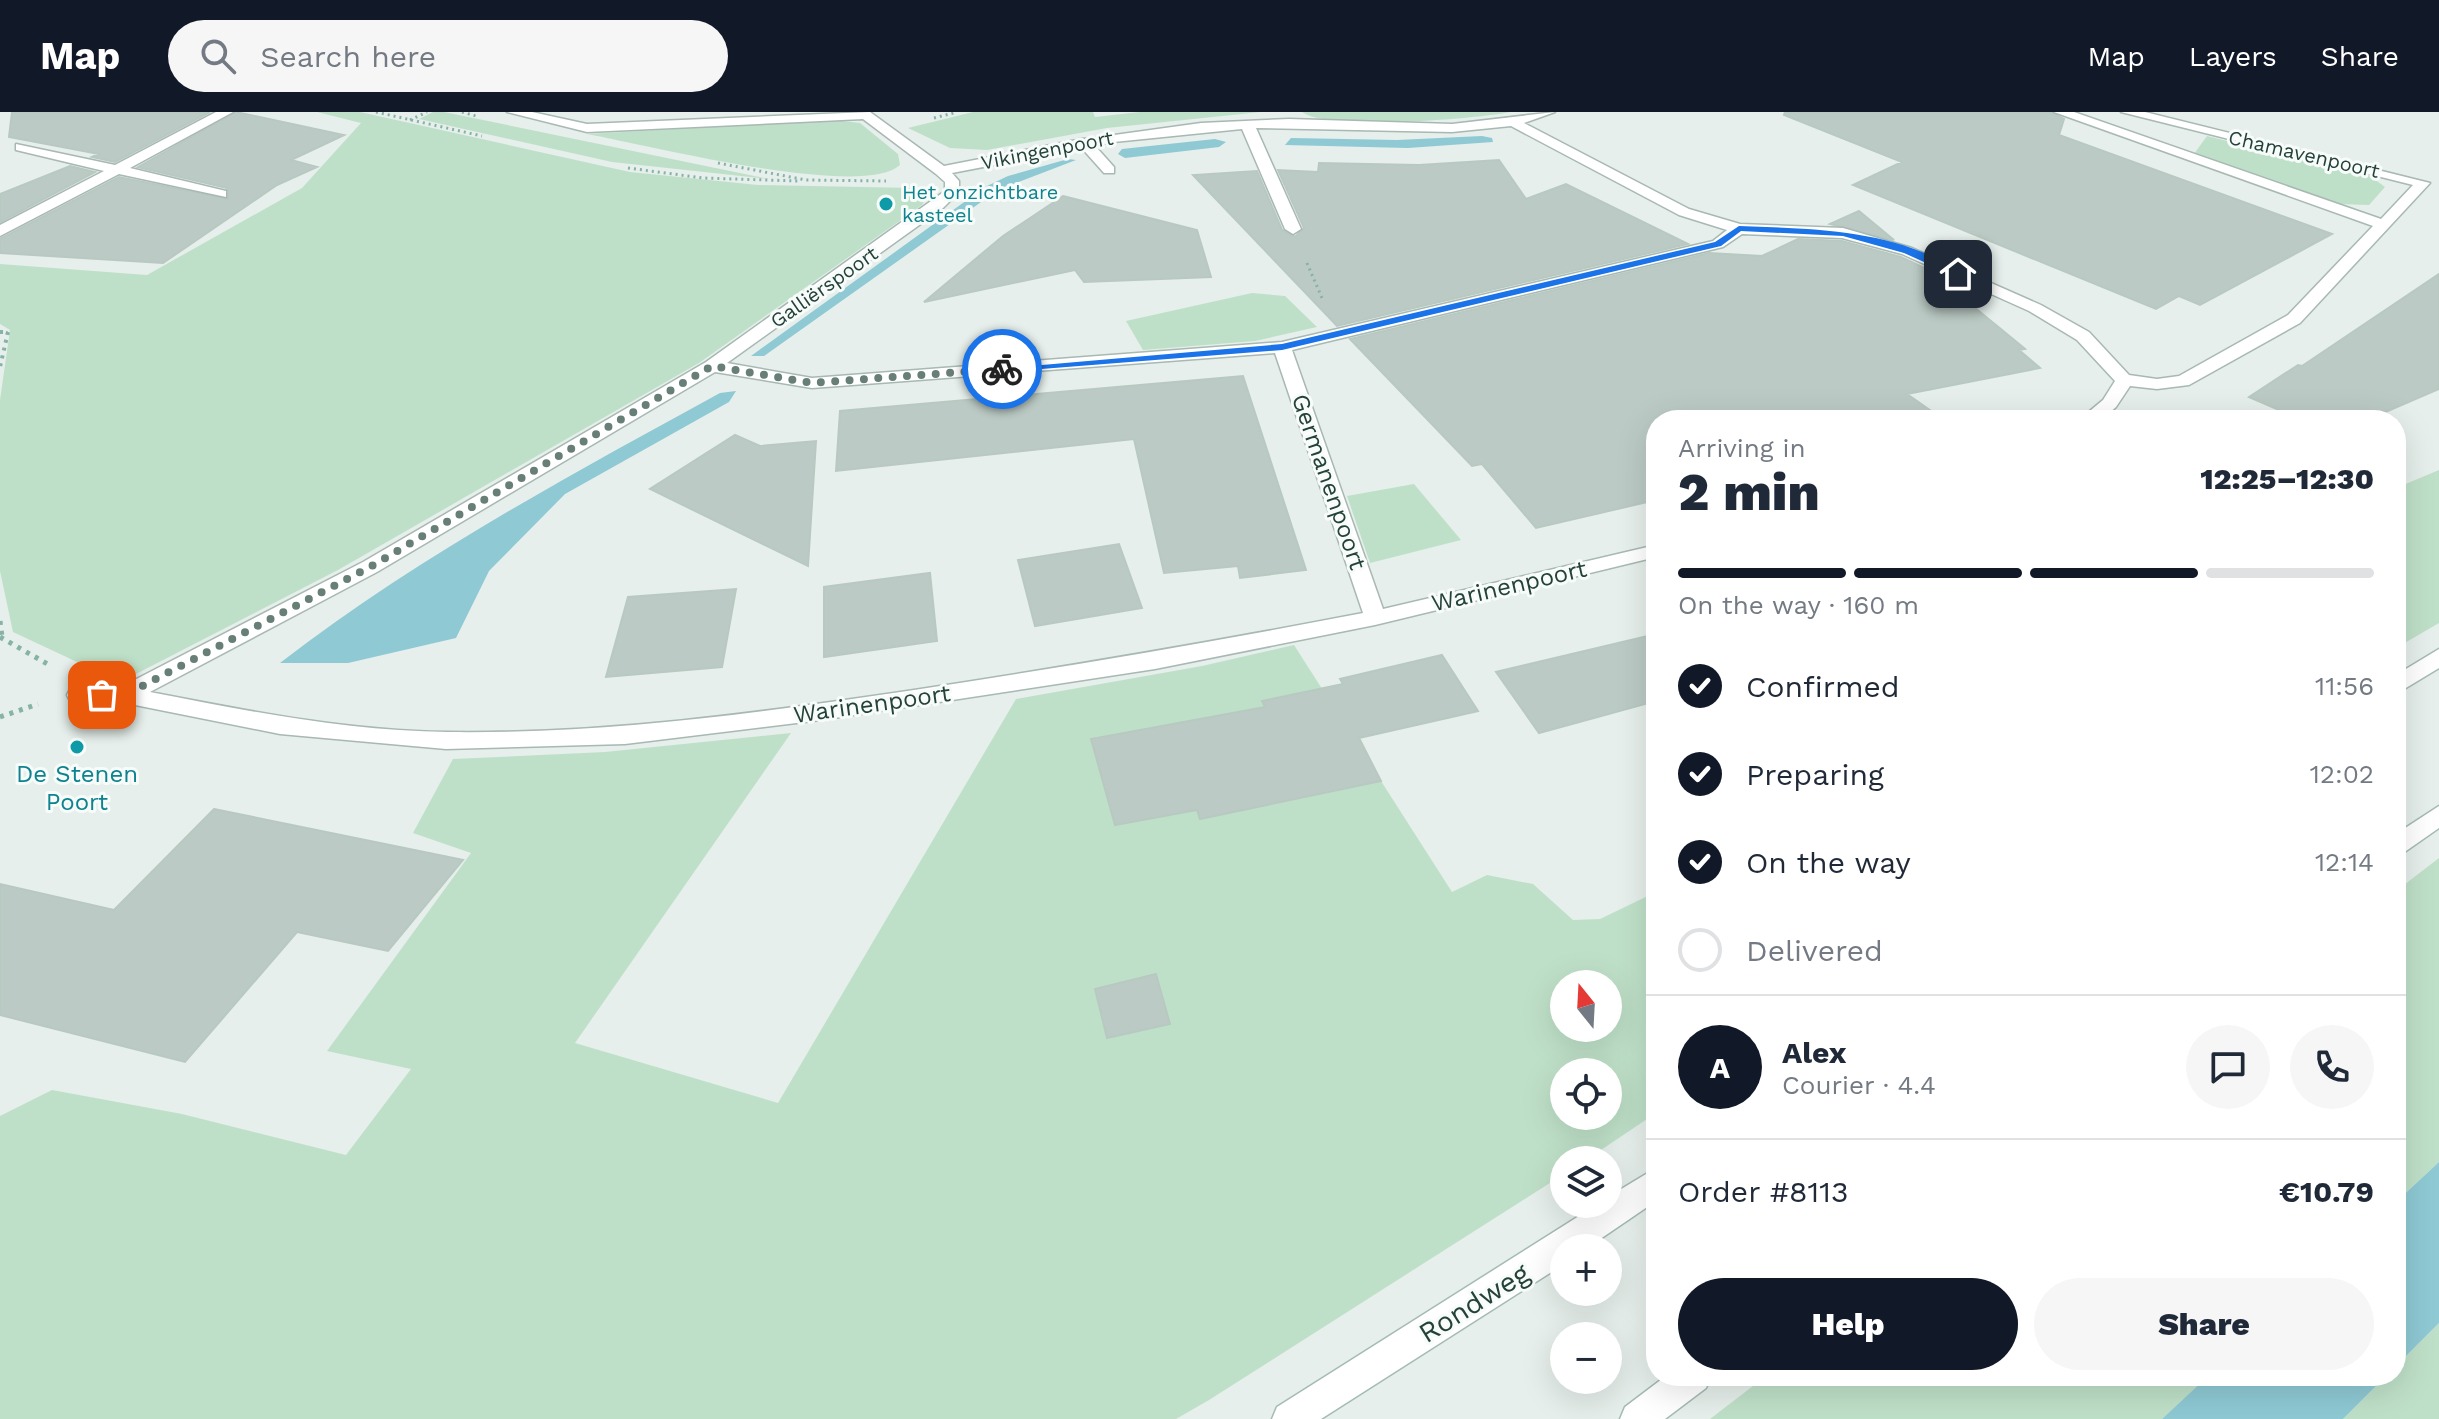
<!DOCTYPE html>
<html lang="en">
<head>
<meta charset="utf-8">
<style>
  :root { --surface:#fff; --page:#f6f6f7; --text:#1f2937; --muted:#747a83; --line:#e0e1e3; --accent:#111827 }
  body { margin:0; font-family:"Work Sans",sans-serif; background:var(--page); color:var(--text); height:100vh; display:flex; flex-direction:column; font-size:30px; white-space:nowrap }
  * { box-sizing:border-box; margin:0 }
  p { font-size:26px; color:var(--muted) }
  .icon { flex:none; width:44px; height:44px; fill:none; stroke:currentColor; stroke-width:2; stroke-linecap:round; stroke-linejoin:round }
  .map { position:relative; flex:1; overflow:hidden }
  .side { position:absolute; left:1646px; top:298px; width:760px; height:976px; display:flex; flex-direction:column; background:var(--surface); border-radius:32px; box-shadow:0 8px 32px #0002 }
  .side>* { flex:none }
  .needle { width:52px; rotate:342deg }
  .controls { position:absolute; left:1550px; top:858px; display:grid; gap:16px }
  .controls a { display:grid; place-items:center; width:72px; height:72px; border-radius:50%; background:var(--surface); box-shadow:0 8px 32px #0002; font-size:40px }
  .pin { position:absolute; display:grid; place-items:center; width:68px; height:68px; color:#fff; margin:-34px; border-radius:16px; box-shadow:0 4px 12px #0006 }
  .courier { position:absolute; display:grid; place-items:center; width:80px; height:80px; margin:-40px; border:6px solid #1a73e8; border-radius:50%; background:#fff; color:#222; box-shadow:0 2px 10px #0007 }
  .head em { font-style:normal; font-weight:800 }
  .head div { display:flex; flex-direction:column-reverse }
  .head { display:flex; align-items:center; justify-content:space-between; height:136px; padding:0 32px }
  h1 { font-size:52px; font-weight:800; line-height:60px }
  .bar { display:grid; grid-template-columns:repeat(4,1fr); gap:12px 8px; align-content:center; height:96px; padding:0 32px }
  .bar i { height:10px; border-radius:6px; background:var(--line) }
  .bar .active { background:var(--accent) }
  .bar p { grid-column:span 4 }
  .line { display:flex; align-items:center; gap:20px; padding:0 32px; border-top:2px solid var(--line) }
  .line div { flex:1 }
  .round { display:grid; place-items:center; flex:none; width:84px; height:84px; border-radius:42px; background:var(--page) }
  ol { padding:0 32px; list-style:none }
  li { display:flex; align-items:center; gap:24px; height:88px }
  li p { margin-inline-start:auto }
  li .icon { padding:8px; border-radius:50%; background:var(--accent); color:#fff; stroke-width:4 }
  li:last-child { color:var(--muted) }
  li i { width:44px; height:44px; border:4px solid var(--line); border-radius:50% }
  .action { display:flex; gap:16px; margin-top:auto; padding:16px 32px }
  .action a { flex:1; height:92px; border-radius:48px; background:var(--accent); color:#fff; font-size:32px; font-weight:800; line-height:92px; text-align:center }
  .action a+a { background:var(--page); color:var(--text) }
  header { display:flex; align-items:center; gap:48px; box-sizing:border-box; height:112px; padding:0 40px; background:var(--accent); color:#fff }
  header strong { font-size:38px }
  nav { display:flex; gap:44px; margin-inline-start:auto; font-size:28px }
  .search { width:560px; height:72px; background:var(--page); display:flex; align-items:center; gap:20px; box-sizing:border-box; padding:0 28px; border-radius:44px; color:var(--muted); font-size:30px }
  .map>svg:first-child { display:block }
  .green { fill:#bfe0c8; fill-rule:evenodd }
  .water { fill:#8ec9d4 }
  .building { fill:#bbcac4; stroke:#b8c9c2; stroke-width:2 }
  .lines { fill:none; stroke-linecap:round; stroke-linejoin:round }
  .service-casing { stroke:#a8b8b2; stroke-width:3 }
  .minor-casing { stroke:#a8b8b2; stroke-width:3 }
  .secondary-casing { stroke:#a4bbb3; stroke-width:3 }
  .path-far2 { stroke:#86b3a5; stroke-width:3; stroke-dasharray:2 4; stroke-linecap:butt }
  .path-far1 { stroke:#86b3a5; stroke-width:4; stroke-dasharray:3 5; stroke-linecap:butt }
  .path { stroke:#86b3a5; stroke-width:5; stroke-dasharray:4 6; stroke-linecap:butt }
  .service { fill:#fff; fill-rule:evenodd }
  .minor { fill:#fff; fill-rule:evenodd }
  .secondary { fill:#fff; fill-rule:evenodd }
  .route { fill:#1a73e8 }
  .done { stroke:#687f78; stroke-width:8; stroke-dasharray:0 14.4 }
  .culture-dot { fill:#0f9aa8; stroke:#f7fbf9; stroke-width:3 }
  .labels { text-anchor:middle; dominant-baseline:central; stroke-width:6; stroke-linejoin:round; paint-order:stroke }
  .far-street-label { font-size:20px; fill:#24423a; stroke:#f7fbf9 }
  .far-culture-label { font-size:20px; fill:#0d838f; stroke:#f7fbf9; text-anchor:start }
  .street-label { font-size:24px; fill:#24423a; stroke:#f7fbf9 }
  .culture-label { font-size:24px; fill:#0d838f; stroke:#f7fbf9 }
  .near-street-label { font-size:28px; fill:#24423a; stroke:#f7fbf9 }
</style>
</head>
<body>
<header>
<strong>Map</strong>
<div class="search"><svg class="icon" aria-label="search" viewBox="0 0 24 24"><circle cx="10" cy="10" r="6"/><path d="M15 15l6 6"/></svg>Search here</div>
<nav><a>Map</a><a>Layers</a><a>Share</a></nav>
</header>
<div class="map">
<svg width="2439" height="1307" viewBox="0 0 2439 1307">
  <rect width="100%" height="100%" fill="#e6efeb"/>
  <path class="green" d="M317,0H360L630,60L758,73L912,76L926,86L922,93L699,251L338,458L132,564L86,574L77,550L13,520L0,459V288L10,218L0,212V152L147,163L302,76L361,11Z
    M433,0H444L769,67L612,50L419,7Z
    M973,0H1093L1095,5L1140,0H1261L1107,16L987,38L950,36L908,16Z
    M1302,0H1511C1476,7 1327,19 1302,0Z
    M834,8L860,11L898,42L900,53C862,88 643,32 587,22Z
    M2207,24L2370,64L2385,75L2369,93L2338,92L2194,42Z
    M1252,181L1285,184L1317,215L1255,229L1143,238L1126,209Z
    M2439,358V511L2396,536V376Z
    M1414,372L1461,428L1370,451L1347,384Z
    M1294,533L1452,780L1487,763L1533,772L1573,808L1600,807L1656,780V1001L1586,1048H1564V1062L1209,1288L1176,1307H0V1004L52,978L182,1002L346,1043L411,957L327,939L471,741L413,721L453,647L605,640L791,621L575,931L778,991L1016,587L1202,554ZM1564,872H1608V916H1564ZM1564,960H1608V1004H1564Z
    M2439,746V1050L2396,1090V779Z
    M2439,1211V1307H2343L2386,1264H2396V1254Z
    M1766,1264H2208L2162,1307H1710Z"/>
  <path class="water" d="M1482,24L1492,26L1493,30L1408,36L1285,33L1291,26L1397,28Z
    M1215,27L1226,30L1219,35L1125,46L1118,42L1122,37Z
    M1068,47L1076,48L998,78L764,244H751L985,75L1008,64Z
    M736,279L729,290L565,382L489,459L456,526L348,551H280C416,446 570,363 720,281Z
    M2439,1050V1211L2396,1254V1090Z
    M2208,1264H2386L2343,1307H2162Z"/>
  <path class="building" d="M12,0H210L115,50L92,45L99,42L9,25Z
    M236,0L344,23L291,48L317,55L277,73L163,151L0,141V127L119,65L228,87L227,76L138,55Z
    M1785,0H2051L2064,7L2059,23L2332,122L2200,193L2179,184L2156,197L1853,73L1902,50L1784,3Z
    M1499,48L1526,87L1566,72L1688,132L1337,214L1193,63L1257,59L1282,118L1295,125L1304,116L1278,58L1318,60L1319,51L1419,53Z
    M70,54L95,60L0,110V82Z
    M1063,84L1197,118L1211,165L1084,170L1075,158L924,190L1003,124Z
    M1859,99L1894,128L1830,112Z
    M1798,127L1842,129L1901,145L1929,158L2025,237L2019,238L2040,256L1907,282L1944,308H1656V388L1536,416L1482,352L1472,354L1350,227L1709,141L1762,144Z
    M2439,162V277L2367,308H2302L2249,285L2298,253L2302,254Z
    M1243,264L1306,458L1240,466L1238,454L1164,461L1134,327L836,359L840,299Z
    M735,323L760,334L816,329L808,454L650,377Z
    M1119,432L1142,496L1035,514L1018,448Z
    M930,461L937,529L824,545V475Z
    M736,477L722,555L606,565L628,485Z
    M1656,522V589L1539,621L1496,560Z
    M1442,543L1478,599L1359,626L1381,669L1200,707L1197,698L1115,713L1091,627L1265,595L1262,589L1343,572L1340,567Z
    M214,697L463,748L388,839L297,820L185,950L0,903V772L114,798Z
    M1156,862L1170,912L1107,926L1095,877Z"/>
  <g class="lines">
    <defs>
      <path id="service" d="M1079,27H1089L1114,55V61H1104L1079,33Z"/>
      <path id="minor" d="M216,0H233L130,56L226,79V85L119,62L0,124V113L104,59L16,38V32L115,53Z
        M507,0H532L587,12L870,0L944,54L1071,29L1201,11L1289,7L1452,12L1555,0L1524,11L1689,97L1740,112L1843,116L1912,136L2041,193L2089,220L2129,263L2157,267L2179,264L2288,203L2373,114L2054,0H2074L2381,107L2413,73L2121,0H2145L2430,71L2300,211L2189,273L2157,277L2130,274L2116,295L2101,308H2079L2103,288L2115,269L2077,228L2029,199L1902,142L1842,126L1742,122L1723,135L1292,238L1383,497L1656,433V445L1375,513L1155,557L821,608L625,632L446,637L280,622L125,591L70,589L67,583L70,577L121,575L363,450L706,250L945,79V70L936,62L863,7L587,20ZM1511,14L1679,103L1727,118L1713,129L1282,230L812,266L727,251L943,96L959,80V69L952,61L1114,30L1242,17L1285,117L1293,122L1301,117L1256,16L1452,20ZM1275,241L1363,501C1213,530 1064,555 914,578C759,601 604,622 448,620C348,619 248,599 150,580L377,460L715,260L812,276Z"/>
      <path id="secondary" d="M2439,537V556L2396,582V563Z
        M2439,694V716L2396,746V722Z
        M1656,1056V1089L1587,1136H1564V1152L1321,1307H1272L1277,1295L1598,1092H1608V1085Z
        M1666,1264H1711L1706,1276L1665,1307H1620L1625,1295Z"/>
    </defs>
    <use href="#service" class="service-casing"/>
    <use href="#minor" class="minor-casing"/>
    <use href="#secondary" class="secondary-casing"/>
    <path class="path-far2" d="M376,0L482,24
      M462,0L476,4
      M934,6L957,0
      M410,8L427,0
      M718,51L806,68L886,69
      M628,56L703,66L798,69
      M1307,151L1322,186
      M0,220L8,221"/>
    <path class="path-far1" d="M0,220H8L0,255"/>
    <path class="path" d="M0,509L2,525
      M0,525L51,554
      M0,605L38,592"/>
    <use href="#service" class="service"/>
    <use href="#minor" class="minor"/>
    <use href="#secondary" class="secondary"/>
  </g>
  <path class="route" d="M1739,114C1814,117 1899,117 1963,162L1955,164L1904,141L1843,124L1741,119L1721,134L1282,238L1002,260L997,257L1282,232L1715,130Z"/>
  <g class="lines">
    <path class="done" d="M102,583H125L370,455L712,254L812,271L1002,257"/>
  </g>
  <g class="culture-dot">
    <circle cx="886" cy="92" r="8"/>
    <circle cx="77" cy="635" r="8"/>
  </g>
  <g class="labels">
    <g class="far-street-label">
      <text transform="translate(1047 38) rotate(-11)">Vikingenpoort</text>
      <text transform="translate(2304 42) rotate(13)">Chamavenpoort</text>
      <text transform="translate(824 175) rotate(-35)">Galliërspoort</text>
    </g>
    <g class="far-culture-label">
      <text x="902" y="80">Het onzichtbare<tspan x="902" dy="23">kasteel</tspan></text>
    </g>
    <g class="street-label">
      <text transform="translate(1329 370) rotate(71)">Germanenpoort</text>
      <text transform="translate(1509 474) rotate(-13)">Warinenpoort</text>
      <text transform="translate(872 592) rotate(-8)">Warinenpoort</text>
    </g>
    <g class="culture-label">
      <text x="77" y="662">De Stenen<tspan x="77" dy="28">Poort</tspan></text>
    </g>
    <g class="near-street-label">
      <text transform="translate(1474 1191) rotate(-32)">Rondweg</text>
    </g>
  </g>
</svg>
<div class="controls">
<a><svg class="needle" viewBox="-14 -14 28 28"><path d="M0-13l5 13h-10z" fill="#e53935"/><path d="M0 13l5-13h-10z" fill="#747a83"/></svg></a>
<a><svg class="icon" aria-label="locate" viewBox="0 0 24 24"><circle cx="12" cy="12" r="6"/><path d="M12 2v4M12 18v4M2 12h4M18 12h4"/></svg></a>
<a><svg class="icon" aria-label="layers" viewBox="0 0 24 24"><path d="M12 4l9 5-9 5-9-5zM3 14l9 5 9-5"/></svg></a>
<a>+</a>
<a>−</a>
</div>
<div class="pin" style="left:102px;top:583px;background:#ea580c"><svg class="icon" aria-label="bag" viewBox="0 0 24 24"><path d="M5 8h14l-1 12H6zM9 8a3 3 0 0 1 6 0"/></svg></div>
<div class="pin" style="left:1958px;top:162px;background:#1f2937"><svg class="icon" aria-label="home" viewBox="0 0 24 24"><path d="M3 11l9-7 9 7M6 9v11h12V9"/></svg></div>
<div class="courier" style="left:1002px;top:257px"><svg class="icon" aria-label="bike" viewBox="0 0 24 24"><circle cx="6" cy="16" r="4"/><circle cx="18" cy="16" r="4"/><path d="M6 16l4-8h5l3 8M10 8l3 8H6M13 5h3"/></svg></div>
<section class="side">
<div class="head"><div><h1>2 min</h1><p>Arriving in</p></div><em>12:25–12:30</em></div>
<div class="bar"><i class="active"></i><i class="active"></i><i class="active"></i><i></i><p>On the way · 160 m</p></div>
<ol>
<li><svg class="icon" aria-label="check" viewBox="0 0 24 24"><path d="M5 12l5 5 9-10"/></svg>Confirmed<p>11:56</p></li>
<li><svg class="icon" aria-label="check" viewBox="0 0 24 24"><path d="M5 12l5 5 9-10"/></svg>Preparing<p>12:02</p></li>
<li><svg class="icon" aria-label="check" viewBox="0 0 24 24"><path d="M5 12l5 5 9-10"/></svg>On the way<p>12:14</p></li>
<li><i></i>Delivered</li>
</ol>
<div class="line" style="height:144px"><b class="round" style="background:var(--accent);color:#fff">A</b><div><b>Alex</b><p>Courier · 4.4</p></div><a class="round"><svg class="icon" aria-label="chat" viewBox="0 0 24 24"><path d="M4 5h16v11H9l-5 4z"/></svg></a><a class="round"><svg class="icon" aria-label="phone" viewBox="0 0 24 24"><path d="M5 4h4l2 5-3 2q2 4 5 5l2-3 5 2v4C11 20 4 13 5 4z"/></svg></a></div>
<div class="line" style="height:104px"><div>Order #8113</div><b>€10.79</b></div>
<div class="action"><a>Help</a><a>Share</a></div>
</section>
</div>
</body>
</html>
